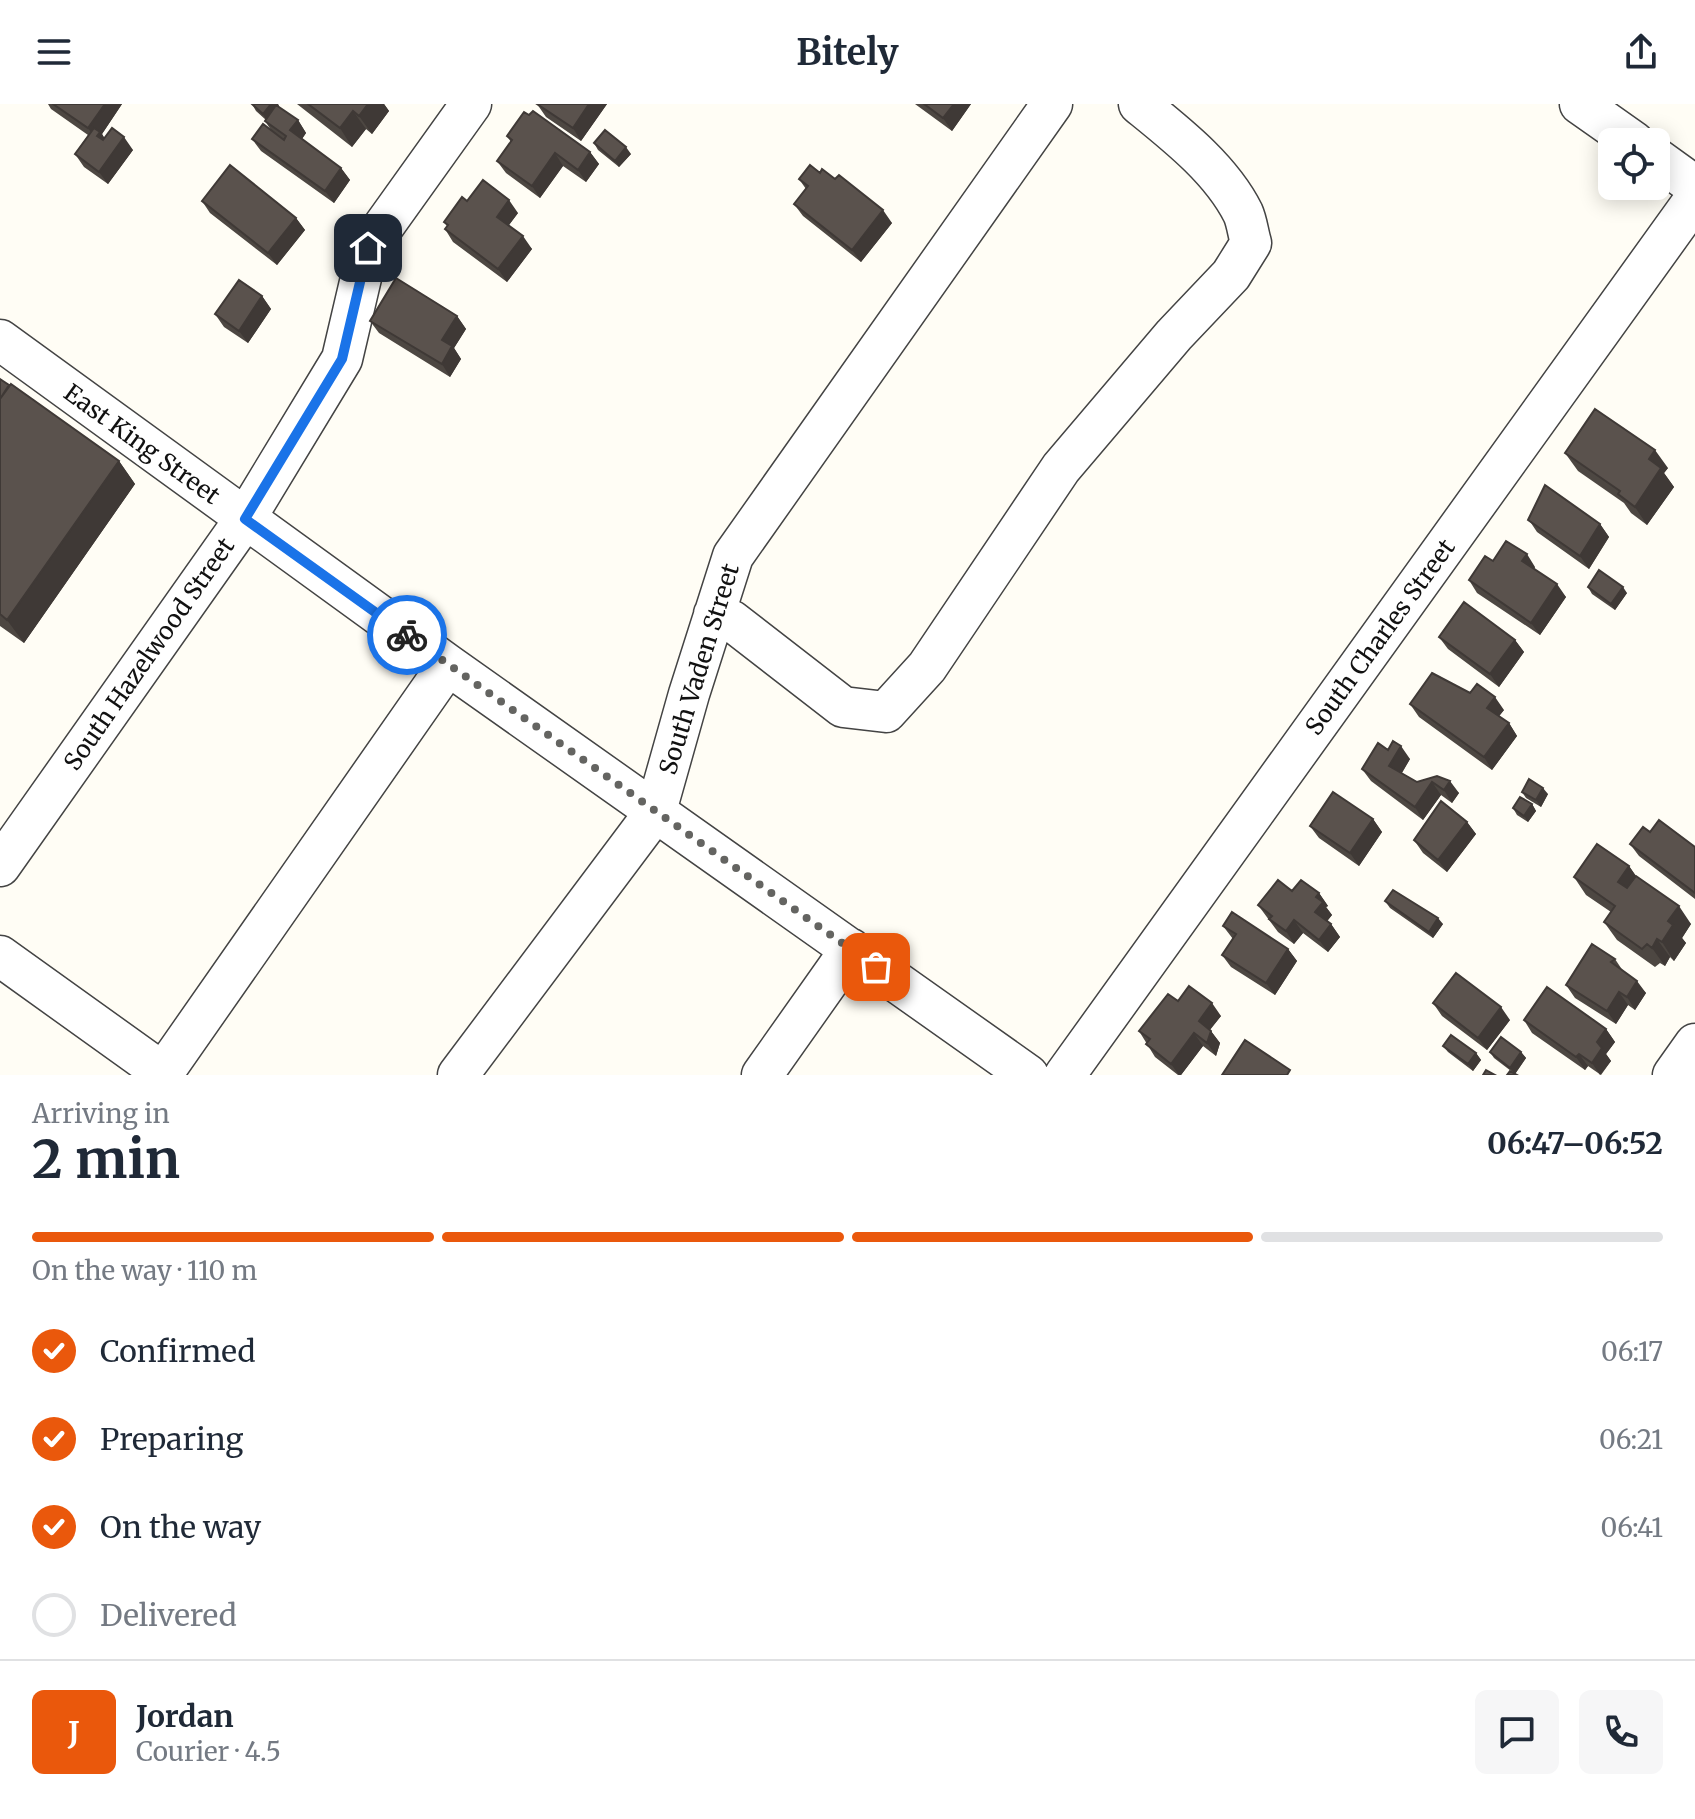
<!DOCTYPE html>
<html lang="en">
<head>
<meta charset="utf-8">
<style>
  :root { --surface:#fff; --page:#f6f6f7; --text:#1f2937; --muted:#747a83; --line:#e0e1e3; --accent:#ea580c }
  body { margin:0; font-family:Merriweather,serif; background:var(--page); color:var(--text); height:100vh; display:flex; flex-direction:column; font-size:30px; white-space:nowrap }
  * { box-sizing:border-box; margin:0 }
  p { font-size:26px; color:var(--muted) }
  .icon { flex:none; width:44px; height:44px; fill:none; stroke:currentColor; stroke-width:2; stroke-linecap:round; stroke-linejoin:round }
  .map { position:relative; height:971px; overflow:hidden }
  .details { display:flex; flex-direction:column; background:var(--surface); flex:1 }
  .details>* { flex:none }
  .controls { position:absolute; left:1598px; top:24px; display:grid; gap:16px }
  .controls a { display:grid; place-items:center; width:72px; height:72px; border-radius:12px; background:var(--surface); box-shadow:0 4px 20px #0003; font-size:40px }
  .pin { position:absolute; display:grid; place-items:center; width:68px; height:68px; color:#fff; margin:-34px; border-radius:16px; box-shadow:0 4px 12px #0006 }
  .courier { position:absolute; display:grid; place-items:center; width:80px; height:80px; margin:-40px; border:6px solid #1a73e8; border-radius:50%; background:#fff; color:#222; box-shadow:0 2px 10px #0007 }
  .overview em { font-style:normal; font-weight:700 }
  .overview div { display:flex; flex-direction:column-reverse }
  .overview { display:flex; align-items:center; justify-content:space-between; height:136px; padding:0 32px }
  h1 { font-size:52px; font-weight:700; line-height:60px }
  .bar { display:grid; grid-template-columns:repeat(4,1fr); gap:12px 8px; align-content:center; height:96px; padding:0 32px }
  .bar i { height:10px; border-radius:6px; background:var(--line) }
  .bar .on { background:var(--accent) }
  .bar p { grid-column:span 4 }
  .line { display:flex; align-items:center; gap:20px; padding:0 32px; border-top:2px solid var(--line) }
  .line div { flex:1 }
  .round { display:grid; place-items:center; flex:none; width:84px; height:84px; border-radius:12px; background:var(--page) }
  ol { padding:0 32px; list-style:none }
  li { display:flex; align-items:center; gap:24px; height:88px }
  li p { margin-inline-start:auto }
  li .icon { padding:8px; border-radius:50%; background:var(--accent); color:#fff; stroke-width:4 }
  li:last-child { color:var(--muted) }
  li i { width:44px; height:44px; border:4px solid var(--line); border-radius:50% }
  header { display:flex; justify-content:space-between; align-items:center; height:104px; padding:0 32px; background:var(--surface); font-size:36px; font-weight:700 }
  .map>svg:first-child { display:block }
  .lines { fill:none; stroke-linecap:round; stroke-linejoin:round }
  .minor-casing { stroke:#444; stroke-width:43 }
  .minor { stroke:#fff; stroke-width:40 }
  .wall { fill:#4d4742 }
  .shaded-wall { fill:#3f3936 }
  .building { fill:#5a524d; stroke:#3f3936; stroke-width:2 }
  .done { stroke:#646461; stroke-width:8; stroke-dasharray:0 14.4 }
  .route { stroke:#1a73e8; stroke-width:10 }
  .labels { text-anchor:middle; dominant-baseline:central; stroke-width:8; stroke-linejoin:round; paint-order:stroke }
  .street-label { font-size:24px; fill:#111; stroke:#fff }
</style>
</head>
<body>
<header><svg class="icon" aria-label="menu" viewBox="0 0 24 24"><path d="M4 6h16M4 12h16M4 18h16"/></svg>Bitely<svg class="icon" aria-label="share" viewBox="0 0 24 24"><path d="M12 15V3M7 8l5-5 5 5M5 13v7h14v-7"/></svg></header>
<div class="map">
<svg width="1695" height="971" viewBox="0 0 1695 971">
  <rect width="100%" height="100%" fill="#fffdf5"/>
  <g class="lines">
    <defs>
      <path id="minor" d="M1580,0L1634,38
        M1656,54L1695,82
        M0,236L448,561L1028,971
        M714,510L732,517L843,603L886,608L927,563L1061,364L1174,231L1231,171L1251,139C1248,129 1247,118 1243,109C1221,65 1176,30 1139,0
        M0,762L245,415L342,255L368,144L471,0
        M0,852L166,971
        M163,969L448,561
        M458,971L656,707L689,590L733,452L1052,0
        M762,971L851,845
        M1065,971L1695,95
        M1673,971L1695,940"/>
    </defs>
    <use href="#minor" class="minor-casing"/>
    <use href="#minor" class="minor"/>
  </g>
  <path class="wall" d="M48,0H122L102,30L104,34L133,46L108,80L84,63L75,50L88,31L51,5Z
    M252,0H278L279,3L298,16L306,29L302,35L341,64L350,76L334,99L261,47L252,35L271,26L265,17L266,16L256,7Z
    M297,0H384L389,7L372,30L366,25L352,43Z
    M537,0H607L581,37L546,13Z
    M915,0H971L952,27Z
    M507,32L590,48L599,60L586,78L563,62L540,94L506,69L497,57L511,38Z
    M594,39L631,50L619,63L598,46Z
    M820,69L892,119L861,158L803,112L794,100L806,85L799,75Z
    M202,97L296,114L305,126L277,161L210,109Z
    M467,97L518,109L509,121L532,145L507,178L453,138L445,125L447,122L444,118Z
    M262,192L271,205L248,239L224,223L215,210Z
    M457,212L466,225L454,244L461,255L450,273L379,229L370,217Z
    M0,275L119,357L135,380L24,539L0,522Z
    M1565,349L1668,364L1664,369L1674,383L1647,421L1631,409L1624,399L1578,367Z
    M1529,416L1600,420L1609,433L1589,465L1537,428Z
    M1493,457L1535,463L1534,465L1566,493L1540,531L1477,489L1469,476Z
    M1588,483L1627,489L1615,506L1592,490Z
    M1439,533L1515,536L1524,548L1499,583L1448,545Z
    M1410,600L1504,606L1499,612L1509,619L1517,632L1492,666L1419,613Z
    M1388,646L1410,655L1402,669L1417,678L1437,672L1459,689L1452,699L1441,691L1423,716L1371,677L1362,665Z
    M1522,688L1548,690L1541,703L1526,694Z
    M1532,700L1536,707L1528,718L1517,711L1513,704Z
    M1373,715L1382,728L1359,762L1319,734L1310,722Z
    M1467,718L1476,730L1447,768L1423,749L1414,736Z
    M1650,728L1695,743V795L1639,752L1630,740Z
    M1629,762L1636,772L1691,820L1682,834L1686,839L1674,857L1670,853L1665,862L1660,859L1655,863L1617,836L1604,818L1611,808L1586,791L1574,773Z
    M1292,787L1319,789L1328,802L1326,803L1332,811L1327,817L1331,820L1340,833L1328,848L1303,829L1294,840L1278,828L1258,801Z
    M1385,797L1443,820L1433,834L1390,804Z
    M1223,822L1288,845L1297,857L1275,891L1231,863L1222,851L1233,835Z
    M1615,855L1623,867L1646,889L1635,906L1628,901L1616,920L1575,894L1566,881Z
    M1178,897L1221,912L1210,926L1220,939L1216,952L1203,942L1181,971H1178L1155,953L1139,927Z
    M1433,899L1510,916L1487,946L1442,912Z
    M1524,916L1606,925L1615,938L1606,950L1611,957L1601,971L1588,962L1585,966L1532,929Z
    M1443,942L1476,949L1481,956L1473,967L1448,948Z
    M1490,948H1521L1526,954L1515,970L1494,954Z"/>
  <path class="shaded-wall" d="M105,0H122L102,30L109,41L97,37L88,24Z
    M271,0H278L279,2L267,17L263,10Z
    M368,0H384L389,7L372,30L359,12Z
    M589,0H607L581,37L573,24Z
    M954,0H971L952,27L943,14Z
    M353,7L366,25L352,43L340,24Z
    M298,16L306,29L299,39L290,26Z
    M124,33L133,46L108,80L99,68Z
    M626,43L631,50L619,63L615,57Z
    M590,48L599,60L586,78L578,66Z
    M555,49L563,62L540,94L532,82Z
    M341,64L350,76L334,99L325,87Z
    M509,96L518,109L506,125L497,113Z
    M883,106L892,119L861,158L852,146Z
    M296,114L305,126L277,161L268,149Z
    M523,132L532,145L507,178L498,165Z
    M262,192L271,205L248,239L239,227Z
    M457,212L466,225L454,244L461,255L450,273L442,260V236Z
    M1655,346L1668,364L1664,369L1674,383L1647,421L1635,403L1649,355Z
    M119,357L135,380L24,539L7,516Z
    M1600,420L1609,433L1589,465L1580,452Z
    M1527,450L1535,463L1531,470L1522,457Z
    M1557,480L1566,493L1540,531L1531,519Z
    M1623,483L1627,489L1615,506L1611,500Z
    M1515,536L1524,548L1499,583L1490,570Z
    M1495,593L1504,606L1496,616L1487,604Z
    M1509,619L1517,632L1492,666L1484,653Z
    M1401,642L1410,655L1398,675L1389,662Z
    M1450,677L1459,689L1452,699L1444,686Z
    M1432,678L1441,691L1423,716L1415,703Z
    M1543,684L1548,690L1541,703L1536,696Z
    M1532,700L1536,707L1528,718L1524,712Z
    M1373,715L1382,728L1359,762L1350,749Z
    M1467,718L1476,730L1447,768L1438,756Z
    M1629,762L1642,781L1631,797L1618,778Z
    M1319,789L1328,802L1326,803L1332,811L1324,821L1315,808L1316,793Z
    M1679,802L1691,820L1682,834L1686,839L1674,857L1662,838L1668,817Z
    M1438,814L1443,820L1433,834L1429,828Z
    M1294,816L1303,829L1294,840L1286,827Z
    M1331,820L1340,833L1328,848L1319,836Z
    M1657,835L1670,853L1665,862L1652,844Z
    M1288,845L1297,857L1275,891L1266,879Z
    M1637,877L1646,889L1635,906L1627,893Z
    M1619,888L1628,901L1616,920L1607,907Z
    M1212,899L1221,912L1207,929L1199,917Z
    M1501,903L1510,916L1487,946L1478,934Z
    M1606,925L1615,938L1606,950L1611,957L1600,971L1592,959L1597,938Z
    M1211,927L1220,939L1216,952L1207,939Z
    M1194,929L1203,942L1181,971H1179L1171,960Z
    M1521,948L1526,954L1515,970L1510,964Z
    M1476,949L1481,956L1473,967L1468,960Z
    M1579,950L1588,962L1585,966L1576,953Z"/>
  <path class="building" d="M53,0H105L88,24Z
    M252,0H271L263,10Z
    M308,0H368L359,12L353,7L340,24Z
    M537,0H589L573,24Z
    M924,0H954L943,14Z
    M276,1L298,16L290,26L341,64L325,87L252,35L263,20L284,36L286,32L265,17Z
    M533,7L590,48L578,66L555,49L532,82L497,57L512,36L507,32L524,8L529,11Z
    M94,24L100,28L97,32L103,36L112,24L124,33L99,68L75,50Z
    M605,26L626,43L615,57L594,39Z
    M230,61L296,114L268,149L202,97Z
    M810,61L820,69L822,65L835,75L839,71L883,106L852,146L794,100L808,82L799,75Z
    M483,76L509,96L497,113L523,132L498,165L445,125L448,121L444,118L462,93L467,97Z
    M396,174L457,212L442,236L452,242L442,260L370,217Z
    M239,176L262,192L239,227L215,210Z
    M0,275L9,281L0,295Z
    M11,280L119,357L7,516L0,510V295Z
    M1595,305L1655,346L1649,355L1661,364L1635,403L1618,390L1620,387L1565,349Z
    M1545,381L1600,420L1580,452L1528,416Z
    M1506,437L1527,450L1522,457L1557,480L1531,519L1469,476L1485,452L1493,457Z
    M1599,466L1623,483L1611,500L1588,483Z
    M1464,498L1515,536L1490,570L1439,533Z
    M1432,569L1470,589L1477,580L1495,593L1487,604L1509,619L1484,653L1410,600Z
    M1393,637L1401,642L1389,662L1417,678L1437,672L1450,677L1444,686L1432,678L1415,703L1362,665L1378,639L1388,646Z
    M1529,675L1543,684L1536,696L1522,688Z
    M1333,688L1373,715L1350,749L1310,722Z
    M1520,693L1532,700L1524,712L1513,704Z
    M1441,697L1467,718L1438,756L1414,736Z
    M1659,716L1695,743V789L1630,740L1643,723L1650,728Z
    M1597,740L1629,762L1618,778L1627,784L1636,772L1679,802L1668,817L1673,821L1662,838L1657,835L1652,844L1647,840L1642,845L1604,818L1615,802L1574,773Z
    M1278,776L1292,787L1301,776L1319,789L1316,793L1323,798L1315,808L1331,820L1319,836L1294,816L1286,827L1269,815L1272,812L1258,801Z
    M1393,786L1438,814L1429,828L1385,797Z
    M1232,808L1288,845L1266,879L1222,851L1236,830L1223,822Z
    M1592,840L1615,855L1611,858L1637,877L1627,893L1619,888L1607,907L1566,881Z
    M1456,869L1501,903L1478,934L1433,899Z
    M1189,882L1212,899L1199,917L1211,927L1207,939L1194,929L1171,960L1146,940L1150,935L1139,927L1168,890L1178,897Z
    M1547,883L1606,925L1597,938L1602,944L1592,959L1579,950L1576,953L1524,916Z
    M1451,931L1476,949L1468,960L1443,942Z
    M1501,933L1521,948L1510,964L1490,948Z
    M1245,936L1290,966L1287,971H1222Z
    M1486,966L1495,971H1483Z
    M1510,967L1517,971H1507Z"/>
  <g class="lines">
    <path class="done" d="M407,531L876,863"/>
    <path class="route" d="M368,144L342,255L245,415L407,531"/>
  </g>
  <g class="labels">
    <g class="street-label">
      <text transform="translate(142 340) rotate(36)">East King Street</text>
      <text transform="translate(1380 533) rotate(-54)">South Charles Street</text>
      <text transform="translate(149 550) rotate(-55)">South Hazelwood Street</text>
      <text transform="translate(699 565) rotate(-73)">South Vaden Street</text>
    </g>
  </g>
</svg>
<div class="controls">
<a><svg class="icon" aria-label="locate" viewBox="0 0 24 24"><circle cx="12" cy="12" r="6"/><path d="M12 2v4M12 18v4M2 12h4M18 12h4"/></svg></a>
</div>
<div class="pin" style="left:876px;top:863px;background:#ea580c"><svg class="icon" aria-label="bag" viewBox="0 0 24 24"><path d="M5 8h14l-1 12H6zM9 8a3 3 0 0 1 6 0"/></svg></div>
<div class="pin" style="left:368px;top:144px;background:#1f2937"><svg class="icon" aria-label="home" viewBox="0 0 24 24"><path d="M3 11l9-7 9 7M6 9v11h12V9"/></svg></div>
<div class="courier" style="left:407px;top:531px"><svg class="icon" aria-label="bike" viewBox="0 0 24 24"><circle cx="6" cy="16" r="4"/><circle cx="18" cy="16" r="4"/><path d="M6 16l4-8h5l3 8M10 8l3 8H6M13 5h3"/></svg></div>
</div>
<section class="details">
<div class="overview"><div><h1>2 min</h1><p>Arriving in</p></div><em>06:47–06:52</em></div>
<div class="bar"><i class="on"></i><i class="on"></i><i class="on"></i><i></i><p>On the way · 110 m</p></div>
<ol>
<li><svg class="icon" aria-label="check" viewBox="0 0 24 24"><path d="M5 12l5 5 9-10"/></svg>Confirmed<p>06:17</p></li>
<li><svg class="icon" aria-label="check" viewBox="0 0 24 24"><path d="M5 12l5 5 9-10"/></svg>Preparing<p>06:21</p></li>
<li><svg class="icon" aria-label="check" viewBox="0 0 24 24"><path d="M5 12l5 5 9-10"/></svg>On the way<p>06:41</p></li>
<li><i></i>Delivered</li>
</ol>
<div class="line" style="height:144px"><b class="round" style="background:var(--accent);color:#fff">J</b><div><b>Jordan</b><p>Courier · 4.5</p></div><a class="round"><svg class="icon" aria-label="chat" viewBox="0 0 24 24"><path d="M4 5h16v11H9l-5 4z"/></svg></a><a class="round"><svg class="icon" aria-label="phone" viewBox="0 0 24 24"><path d="M5 4h4l2 5-3 2q2 4 5 5l2-3 5 2v4C11 20 4 13 5 4z"/></svg></a></div>
</section>
</body>
</html>
